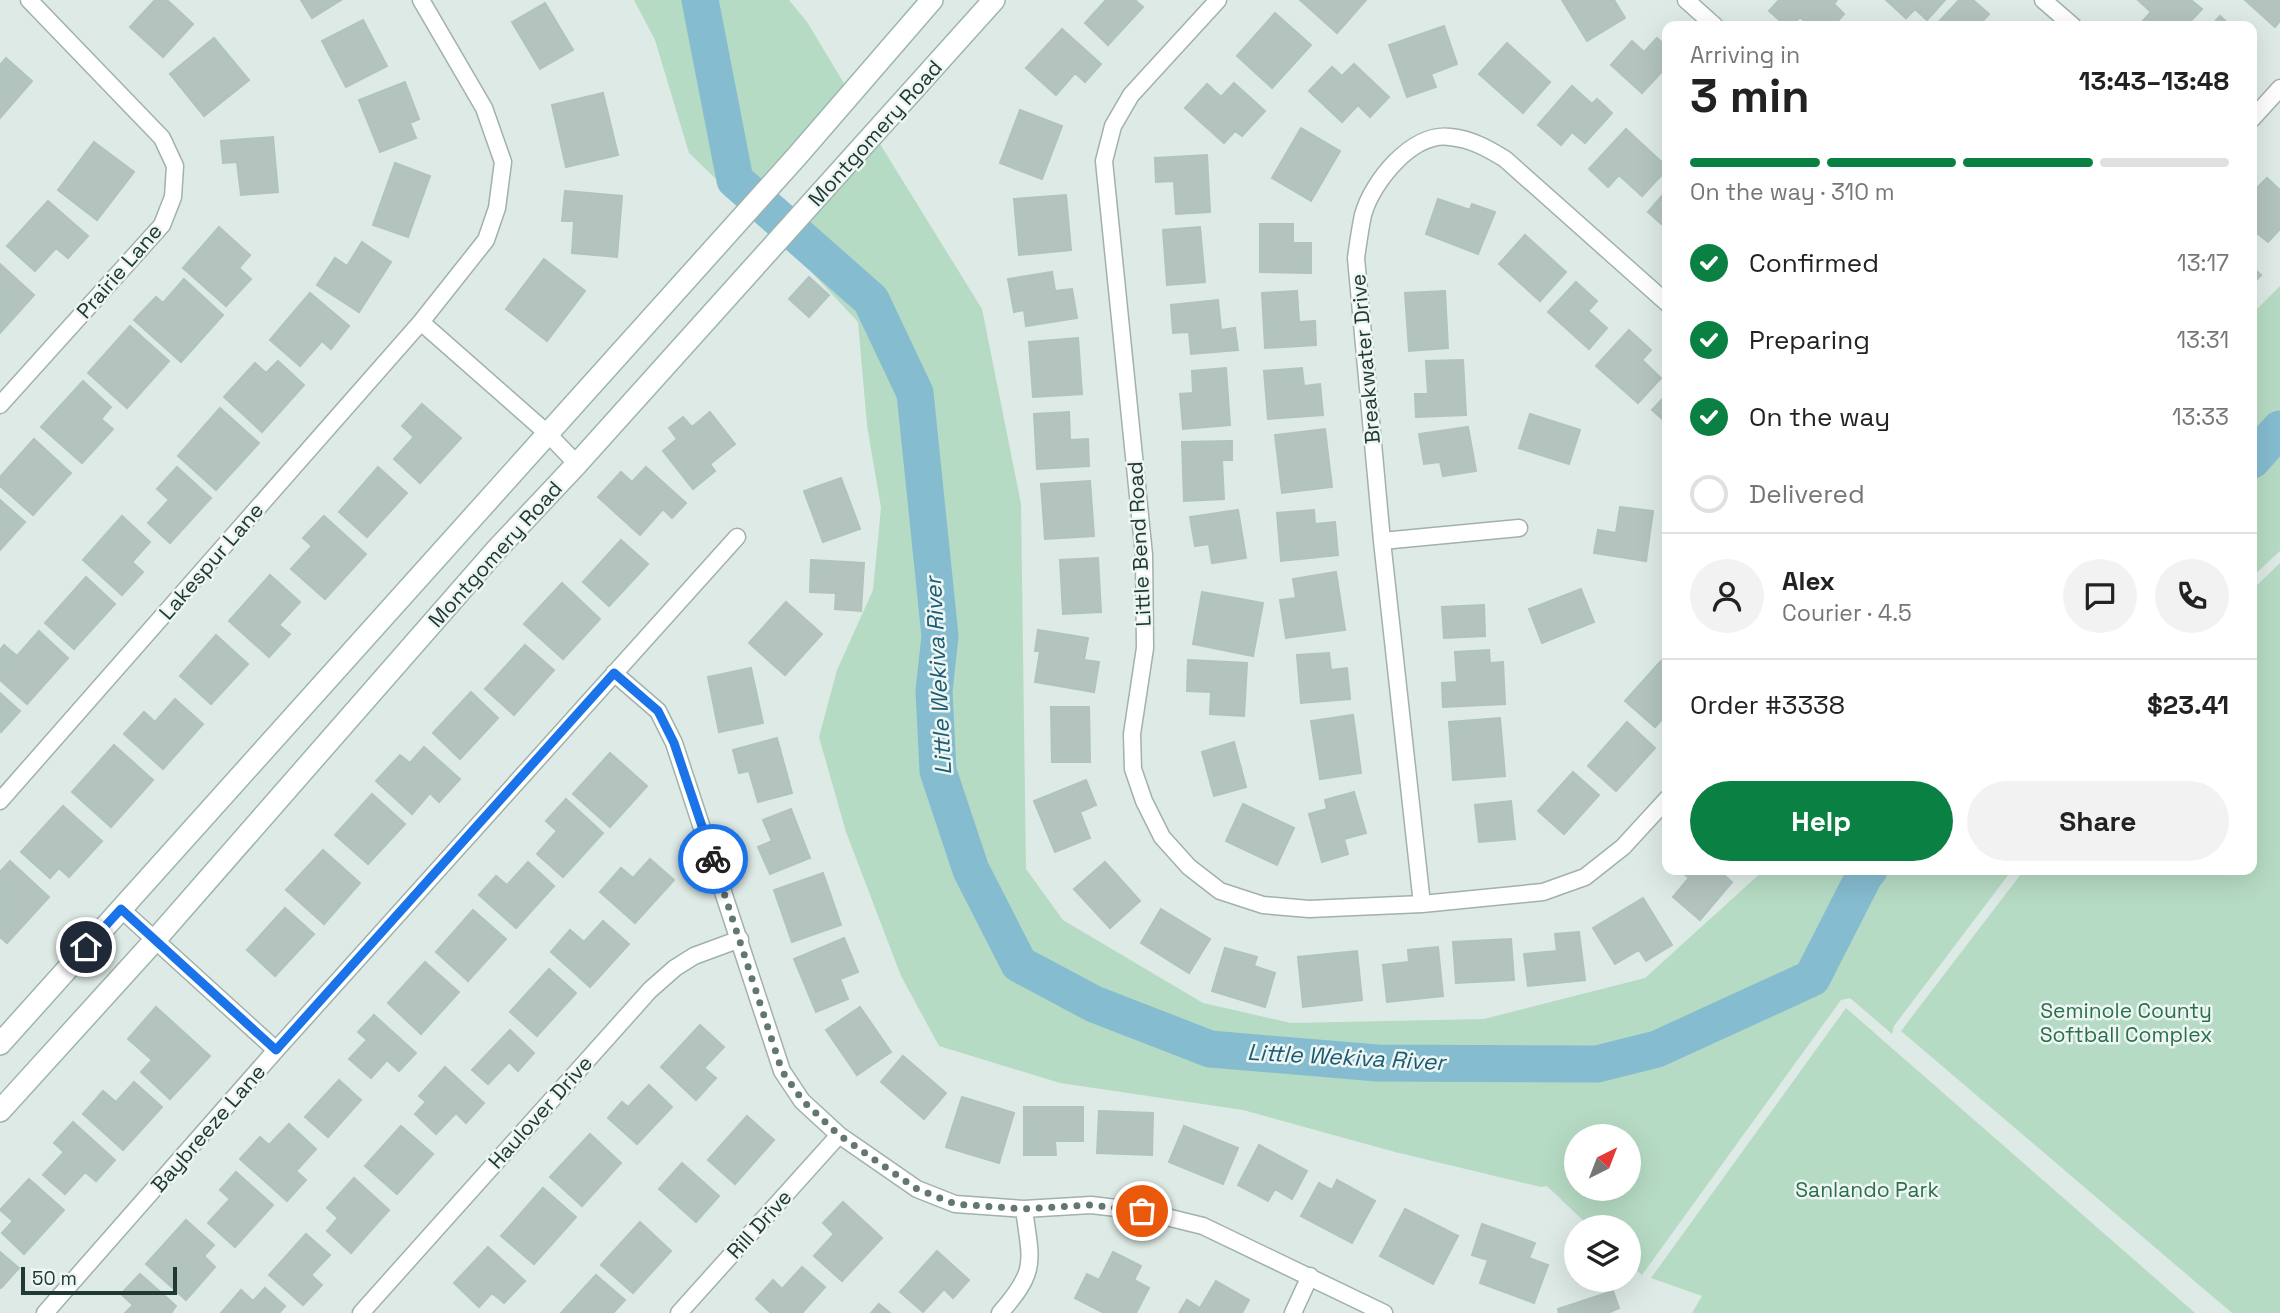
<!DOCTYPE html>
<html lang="en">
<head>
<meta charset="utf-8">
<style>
  :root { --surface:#fff; --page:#f2f2f2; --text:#222; --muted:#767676; --line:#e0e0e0; --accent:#0b8043 }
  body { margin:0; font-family:"Space Grotesk",sans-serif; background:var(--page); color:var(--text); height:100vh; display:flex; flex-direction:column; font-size:26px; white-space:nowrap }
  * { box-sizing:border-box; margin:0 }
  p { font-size:23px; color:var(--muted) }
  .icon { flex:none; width:38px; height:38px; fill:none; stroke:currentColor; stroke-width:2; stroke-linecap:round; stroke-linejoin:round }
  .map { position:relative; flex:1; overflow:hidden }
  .details { position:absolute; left:1662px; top:21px; width:595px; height:854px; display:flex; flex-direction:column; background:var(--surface); border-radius:14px; box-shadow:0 7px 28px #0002 }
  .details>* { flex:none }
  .needle { width:46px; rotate:42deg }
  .tools { position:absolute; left:1564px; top:1124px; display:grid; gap:14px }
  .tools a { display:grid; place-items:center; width:77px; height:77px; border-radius:50%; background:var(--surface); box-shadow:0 7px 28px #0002; font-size:35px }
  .scale { position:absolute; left:21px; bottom:18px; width:156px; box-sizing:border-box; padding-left:7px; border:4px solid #203934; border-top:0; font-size:19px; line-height:24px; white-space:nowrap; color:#203934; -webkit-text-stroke:5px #eef6f3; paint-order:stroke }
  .pin { position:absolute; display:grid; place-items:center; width:60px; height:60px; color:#fff; margin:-30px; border:4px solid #fff; border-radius:50%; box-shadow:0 2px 7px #0007 }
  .courier { position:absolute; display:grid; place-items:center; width:70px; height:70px; margin:-35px; border:5px solid #1a73e8; border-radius:50%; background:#fff; color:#222; box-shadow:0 2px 9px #0007 }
  .summary em { font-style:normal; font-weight:700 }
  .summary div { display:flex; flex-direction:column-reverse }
  .summary { display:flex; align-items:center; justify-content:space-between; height:119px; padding:0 28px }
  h1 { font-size:46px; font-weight:700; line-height:52px }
  .bar { display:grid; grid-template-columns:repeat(4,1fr); gap:10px 7px; align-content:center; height:84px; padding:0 28px }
  .bar i { height:9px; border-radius:5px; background:var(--line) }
  .bar .selected { background:var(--accent) }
  .bar p { grid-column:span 4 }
  .line { display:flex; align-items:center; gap:18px; padding:0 28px; border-top:2px solid var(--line) }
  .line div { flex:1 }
  .round { display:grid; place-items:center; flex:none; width:74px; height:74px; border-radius:37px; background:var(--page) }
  ol { padding:0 28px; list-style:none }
  li { display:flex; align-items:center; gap:21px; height:77px }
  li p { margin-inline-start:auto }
  li .icon { padding:7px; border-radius:50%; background:var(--accent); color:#fff; stroke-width:4 }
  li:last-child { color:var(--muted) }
  li i { width:38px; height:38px; border:4px solid var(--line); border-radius:50% }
  .action { display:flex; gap:14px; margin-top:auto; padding:14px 28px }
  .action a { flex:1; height:80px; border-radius:42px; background:var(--accent); color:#fff; font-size:28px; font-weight:700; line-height:80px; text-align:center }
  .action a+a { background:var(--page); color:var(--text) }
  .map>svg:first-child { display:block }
  .green { fill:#b6dbc4; fill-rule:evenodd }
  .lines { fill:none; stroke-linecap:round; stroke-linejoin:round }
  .river { stroke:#85bccf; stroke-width:37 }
  .building { fill:#b3c4bf; stroke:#b0c3bd; stroke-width:2 }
  .minor-casing { stroke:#a1b1ac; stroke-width:19 }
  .secondary-casing { stroke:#9db5af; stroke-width:24 }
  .minor { stroke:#fff; stroke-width:16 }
  .secondary { stroke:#fff; stroke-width:21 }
  .done { stroke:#627772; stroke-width:7; stroke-dasharray:0 12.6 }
  .route { stroke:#1a73e8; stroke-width:9 }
  .labels { text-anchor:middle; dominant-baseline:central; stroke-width:5; stroke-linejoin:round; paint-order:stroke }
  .street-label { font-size:21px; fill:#203934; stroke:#eef6f3 }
  .park-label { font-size:21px; fill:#2a6f4c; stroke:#eef6f3 }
  .water-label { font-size:23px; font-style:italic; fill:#1b5c74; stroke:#eef6f3 }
</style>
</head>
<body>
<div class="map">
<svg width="2280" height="1313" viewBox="0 0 2280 1313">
  <rect width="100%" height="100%" fill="#deeae5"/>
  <path class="green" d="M634,0H789L807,22L845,85L740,202L689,153L655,40Z
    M880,144L982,309L1021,504L1026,869L1063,920L1203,1003L1291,1023L1484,1019L1645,978L1764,870H2012L1894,1026L1892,1034L1850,998L1841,1000L1642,1275L1629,1264V1227H1590L1547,1186L1541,1187L1395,1152L1243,1110L1060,1083L939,1046L901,976L846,832L819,737L837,670L873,590L881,508L867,425L858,322L788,247ZM1577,1136H1629V1188H1577Z
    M2280,286V551L2252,577V314Z
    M2280,563V1313H2232L1901,1031L2024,870H2252V590Z
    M1846,1008L2195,1313H1692L1702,1296L1651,1278Z"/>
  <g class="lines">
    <path class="river" d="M700,0L735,180L871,300L915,393L940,636L934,691L938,771L971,870L1019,964L1094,1004L1210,1049L1377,1063L1597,1064L1657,1049L1812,978L1864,876L1869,870
      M2252,460L2280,429"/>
  </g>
  <path class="building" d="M155,0H167L193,24L163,57L130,27Z
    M301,0H341L312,18Z
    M1106,0H1135L1143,7L1108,45L1085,23Z
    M1300,0H1366L1337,33Z
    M1562,0H1614L1625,18L1587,41Z
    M1779,0H1837L1834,4L1844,14L1833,26H1810L1800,17L1792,26H1786L1769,11Z
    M1886,0H1945L1927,20L1915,9L1906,18Z
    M1959,0H1973L1989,14L1979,25L1980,26H1935Z
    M2138,0H2191L2202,9L2186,26H2145L2141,23L2151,12Z
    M2245,0H2280V21L2275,27Z
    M545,3L573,50L540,69L512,22Z
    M1275,13L1311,45L1272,88L1237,56Z
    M2220,16L2231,26H2211Z
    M363,20L387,66L346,87L322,41Z
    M1444,26L1457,64L1431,74L1436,87L1407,97L1389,45Z
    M1062,29L1101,64L1085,82L1075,73L1056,95L1026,68Z
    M214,38L249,80L204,116L170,74Z
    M1657,38L1668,48V65L1642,93L1611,65L1632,41L1644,52Z
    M1507,43L1550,82L1523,113L1479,74Z
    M6,58L32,81L0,118V65Z
    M1354,64L1389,97L1370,117L1358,105L1342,122L1309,91L1332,67L1342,76Z
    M405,82L419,119L410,123L416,138L380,152L359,100Z
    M1234,83L1265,111L1242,136L1235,131L1224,143L1185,108L1207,84L1221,97Z
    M1572,86L1592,104L1597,99L1612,113L1585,143L1572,132L1561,145L1538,125Z
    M603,93L618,155L566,167L552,105Z
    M1020,110L1062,126L1042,179L1000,163Z
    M1301,128L1340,151L1311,201L1272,178Z
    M1626,129L1668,168L1642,196L1619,175L1608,187L1589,169Z
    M273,137L278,192L241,195L237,162L223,163L221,141Z
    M94,142L134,172L97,220L58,190Z
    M1207,155L1210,212L1176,214L1174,181L1156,182L1155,158Z
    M395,163L430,176L408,237L373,225Z
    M2267,178L2280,190V229L2268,242L2252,229V193Z
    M1668,189V230L1648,212Z
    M565,191L622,196L617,257L572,253L574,221H562Z
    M1066,195L1071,250L1019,255L1014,199Z
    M1438,199L1470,210L1472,204L1495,212L1478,254L1426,234Z
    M48,201L88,236L68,258L56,248L35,271L7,246Z
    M1260,224H1293V243H1311V273L1260,272Z
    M219,227L250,255L239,268L251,279L226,306L183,268Z
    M1200,227L1205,282L1167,285L1163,230Z
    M1525,235L1566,272L1540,301L1499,264Z
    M362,242L391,262L359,312L317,285L335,258L347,266Z
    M544,259L585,291L547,341L506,309Z
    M0,264L34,295L0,333Z
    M2252,267L2261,275L2252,285Z
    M1052,272L1055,291L1072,289L1077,318L1026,326L1024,310L1014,312L1008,279Z
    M809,277L829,295L809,317L789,299Z
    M184,279L223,315L181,362L134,320L156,297L163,303Z
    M1576,282L1597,301L1588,311L1607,328L1589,349L1548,312Z
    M1297,291L1299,322L1315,321L1316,345L1265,348L1262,293Z
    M1445,291L1448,348L1409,351L1405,293Z
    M310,293L349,326L331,349L322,341L300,366L270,340Z
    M1218,300L1221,330L1235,328L1238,350L1191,354L1189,332L1173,333L1171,305Z
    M130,326L169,361L127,408L88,373Z
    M1629,330L1651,350L1642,360L1661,378L1638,403L1596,366Z
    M1078,338L1082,394L1033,397L1029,342Z
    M1463,360L1466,415L1416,417L1415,394H1428L1426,361Z
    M278,361L304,385L262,432L224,397L255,363L266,373Z
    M1226,368L1230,425L1183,429L1180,394L1193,393L1192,371Z
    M1302,368L1304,386L1320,384L1323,415L1268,419L1264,371Z
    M83,381L111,407L101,419L113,429L82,463L41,427Z
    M1668,393V424L1652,410Z
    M422,404L461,438L420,483L394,459L414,437L402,426Z
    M220,408L259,443L216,490L178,456Z
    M710,412L735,444L710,464L715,471L693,489L663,451L677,439L669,428L683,417L692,427Z
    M1069,412L1070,440L1088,439L1089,466L1037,469L1034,414Z
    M1530,414L1580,430L1569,464L1519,448Z
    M1468,427L1476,471L1443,476L1440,462L1424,464L1419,434Z
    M1325,429L1332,487L1282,493L1275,435Z
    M34,439L71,473L33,515L0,486V477Z
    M1232,441V460H1222L1224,499L1184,501L1182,442Z
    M177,467L211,498L170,543L148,523L169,500L157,489Z
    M378,467L407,493L367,537L339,512Z
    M646,467L686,503L672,518L663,509L640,535L598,497L621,472L632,482Z
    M841,478L860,529L823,542L804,491Z
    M1090,481L1094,536L1045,539L1041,484Z
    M0,500L25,522L0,550Z
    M1620,507L1653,511L1646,561L1594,553L1598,530L1616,533Z
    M1238,510L1246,558L1212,563L1209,544L1195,546L1190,517Z
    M1314,510L1315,524L1335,522L1338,555L1281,561L1277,513Z
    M122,516L150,542L132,562L143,572L122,595L83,560Z
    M324,516L366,554L325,599L291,569L312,546L303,538Z
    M621,540L648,564L609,606L583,582Z
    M1098,558L1101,612L1063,614L1060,560Z
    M811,560L864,563L861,611L835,609L836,593L810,592Z
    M1336,572L1345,630L1286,638L1280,600L1296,598L1293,579Z
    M270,575L300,602L279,625L290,634L269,657L229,621Z
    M86,577L115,604L74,649L45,623Z
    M562,583L600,619L563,659L524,624Z
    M1581,589L1594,622L1542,643L1529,609Z
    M1202,592L1263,603L1253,656L1193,644Z
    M786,602L822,634L785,675L749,643Z
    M1484,605L1485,636L1444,638L1442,607Z
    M1038,630L1088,638L1084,660L1099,662L1094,692L1035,682L1040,651H1035Z
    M39,631L68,658L27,704L0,680V650L4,645L17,656Z
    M216,635L248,664L211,704L180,676Z
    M525,645L554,670L514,715L485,689Z
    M1489,650L1490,663L1503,662L1505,704L1443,707L1442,683L1457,682L1455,652Z
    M1329,653L1331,670L1347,668L1350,699L1301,703L1297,655Z
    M1188,660L1247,663L1244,716L1210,714L1211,692L1187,691Z
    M1661,661L1668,667V713L1655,727L1625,701Z
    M751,668L763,723L719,732L708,677Z
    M471,692L498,718L460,759L433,733Z
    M0,693L20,711L1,732L0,731Z
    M175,699L203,724L163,769L124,734L144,712L155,722Z
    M1051,707H1089L1090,762H1052Z
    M1353,715L1361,773L1320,779L1311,721Z
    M1500,718L1505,776L1453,780L1449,722Z
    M1627,722L1655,748L1616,791L1588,766Z
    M777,738L792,793L758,802L749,771L739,773L733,750Z
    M1234,742L1246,787L1214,796L1202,752Z
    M114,745L153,780L111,827L72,792Z
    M424,747L460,779L439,802L430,793L412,814L376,781L400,755L410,763Z
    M610,753L647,786L610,827L573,794Z
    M1573,772L1599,795L1564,834L1538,811Z
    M1086,780L1096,805L1080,812L1090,838L1055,852L1034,801Z
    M1354,792L1366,833L1344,839L1348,854L1322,862L1309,814L1327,809L1325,800Z
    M372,794L405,824L368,864L335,835Z
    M566,799L603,833L563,877L537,854L557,831L546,821Z
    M1511,801L1515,839L1479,842L1475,805Z
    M1243,804L1294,828L1277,865L1226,841Z
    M63,806L102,841L69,877L59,868L50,878L21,852Z
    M791,809L810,858L770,874L758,847L772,841L763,820Z
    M323,850L360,883L324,924L286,890Z
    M650,859L674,880L635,923L600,892L621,868L633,878Z
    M10,861L49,897L7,943L0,937V872Z
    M528,862L554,886L516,928L479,895L496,876L507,885Z
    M1105,862L1140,901L1110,928L1074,889Z
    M1679,870H1718L1732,882L1700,920L1673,897L1689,878Z
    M823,873L841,925L792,942L774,890Z
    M1643,898L1672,945L1646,961L1639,950L1615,964L1593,928Z
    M285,908L314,934L275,976L247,950Z
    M1161,909L1210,939L1189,973L1141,943Z
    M473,910L506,939L468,981L436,952Z
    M603,921L629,944L590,987L551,952L570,930L584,942Z
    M1579,932L1585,980L1528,986L1524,954L1557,951L1555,934Z
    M844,938L858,972L840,979L848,999L816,1012L794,959Z
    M1511,939L1514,980L1456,983L1453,942Z
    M1438,947L1443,996L1387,1002L1383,965L1409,962L1408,950Z
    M1225,948L1257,957L1254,966L1275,973L1265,1007L1212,991Z
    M1357,951L1362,1000L1303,1007L1298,957Z
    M425,962L459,992L421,1034L388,1003Z
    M549,969L576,993L537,1036L510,1012Z
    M156,1007L210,1056L170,1099L141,1072L152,1060L128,1039Z
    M860,1007L891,1052L857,1075L826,1030Z
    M374,1015L416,1053L399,1071L387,1060L371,1078L349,1059L367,1040L358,1032Z
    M700,1025L724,1047L704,1068L716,1078L696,1100L661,1067Z
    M510,1030L534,1053L518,1071L509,1062L488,1084L472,1070Z
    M903,1056L946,1093L924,1119L881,1082Z
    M445,1067L484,1103L466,1123L456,1113L436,1134L415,1114L426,1102L419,1096Z
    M339,1080L361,1100L328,1137L305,1117Z
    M134,1082L162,1107L123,1150L83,1114L103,1091L116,1102Z
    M649,1085L672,1107L637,1144L608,1118L622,1102L628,1107Z
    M962,1097L1014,1113L999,1163L946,1147Z
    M1024,1107H1083V1141H1055L1056,1155H1024Z
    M1099,1111L1153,1113L1152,1155L1097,1153Z
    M747,1116L774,1140L735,1184L708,1160Z
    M73,1122L115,1160L96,1181L85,1172L65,1194L43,1175L64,1152L54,1143Z
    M289,1124L316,1149L296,1171L306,1180L287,1201L240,1159L260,1137L269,1145Z
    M401,1126L433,1154L397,1194L365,1166Z
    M1184,1126L1238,1148L1223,1184L1169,1162Z
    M590,1134L621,1163L582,1206L550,1177Z
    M1259,1145L1307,1171L1292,1199L1275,1189L1268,1201L1238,1185Z
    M682,1163L719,1196L696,1222L659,1189Z
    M236,1172L273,1205L235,1247L208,1223L230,1199L220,1190Z
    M354,1178L389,1210L351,1253L327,1231L338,1218L327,1208Z
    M29,1179L64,1210L24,1254L2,1233L13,1221L0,1210Z
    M1337,1180L1375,1201L1352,1243L1301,1216L1319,1183L1332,1190Z
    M543,1188L576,1217L534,1264L501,1236Z
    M843,1202L882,1238L842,1281L814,1256L834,1234L823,1223Z
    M1405,1209L1458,1236L1433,1284L1380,1256Z
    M186,1220L214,1245L204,1256L215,1267L186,1300L146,1264Z
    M640,1222L671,1251L633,1293L601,1265Z
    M1482,1224L1535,1243L1529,1258L1548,1265L1534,1303L1480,1283L1488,1260L1472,1255Z
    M306,1234L330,1255L311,1275L322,1285L303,1305L269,1275Z
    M488,1247L525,1281L504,1303L492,1293L479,1307L454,1283Z
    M937,1251L969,1280L953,1298L944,1289L923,1312L900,1292Z
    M0,1252L19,1268L1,1288H0Z
    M1113,1252L1141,1266L1134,1280L1149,1288L1136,1313H1104L1075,1298L1087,1274L1099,1280Z
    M802,1267L825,1287L802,1313H771L756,1299L773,1280L782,1289Z
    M140,1274L176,1306L171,1313H125L133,1305L121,1294Z
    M596,1275L625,1300L613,1313H561Z
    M1216,1281L1249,1300L1242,1313H1179L1187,1300L1200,1308Z
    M265,1288L285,1306L279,1313H221L241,1290L253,1301Z
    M1613,1291L1619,1308L1608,1313H1559L1558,1309Z
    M879,1304L890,1313H871Z"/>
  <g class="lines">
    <defs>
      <path id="minor" d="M1218,0L1131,95L1113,126L1104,161L1144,555L1145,648L1132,734L1133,769L1144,801L1162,837L1189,867L1220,891L1263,905L1309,909L1422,904L1543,892L1585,877L1623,847L1668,798
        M1686,0L1715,26
        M2043,0L2073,26
        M2252,119L2280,88
        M421,322L547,433L577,464
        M0,405L162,225L173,197L175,166L162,138L29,0
        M1382,541L1519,528
        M614,673L658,711L674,743L782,1071L802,1101L839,1135L917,1189L955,1204L1024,1209L1091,1205L1142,1211L1203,1226L1384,1313
        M0,801L421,322L486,240L497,208L503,162L484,108L421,0
        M1422,904L1382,541L1356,258C1358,244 1360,229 1363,215C1372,182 1412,132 1450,137C1471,139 1487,148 1505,159L1668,304
        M121,909L276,1050
        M45,1313L276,1050L737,537
        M361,1313L650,990L675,968L694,956L740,939
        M679,1313L839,1135
        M1000,1313C1038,1270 1031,1262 1024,1209
        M1293,1313L1310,1276"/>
      <path id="secondary" d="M0,1044L798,155L932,0
        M0,1111L156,939L498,548L577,464L994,0"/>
    </defs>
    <use href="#minor" class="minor-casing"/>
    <use href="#secondary" class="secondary-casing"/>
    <use href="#minor" class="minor"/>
    <use href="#secondary" class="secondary"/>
  </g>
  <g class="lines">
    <path class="done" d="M713,859L782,1071L803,1101L839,1135L917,1189L955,1204L1024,1209L1091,1205L1142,1211"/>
    <path class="route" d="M86,947L121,909L276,1050L614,673L658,711L674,743L713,859"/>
  </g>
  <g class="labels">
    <g class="street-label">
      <text transform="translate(875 133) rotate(-48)">Montgomery Road</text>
      <text transform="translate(119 271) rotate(-49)">Prairie Lane</text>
      <text transform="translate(1365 359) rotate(-95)">Breakwater Drive</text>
      <text transform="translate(1139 544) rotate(-93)">Little Bend Road</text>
      <text transform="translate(495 554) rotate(-48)">Montgomery Road</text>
      <text transform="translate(211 561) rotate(-49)">Lakespur Lane</text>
      <text transform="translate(540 1112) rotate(-48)">Haulover Drive</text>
      <text transform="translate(208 1128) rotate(-49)">Baybreeze Lane</text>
      <text transform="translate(759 1224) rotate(-48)">Rill Drive</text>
    </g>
    <g class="park-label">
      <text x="2126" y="1010">Seminole County<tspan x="2126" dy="24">Softball Complex</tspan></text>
      <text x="1867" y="1189">Sanlando Park</text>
    </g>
    <g class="water-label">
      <text transform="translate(938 676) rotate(-93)">Little Wekiva River</text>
      <text transform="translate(1346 1057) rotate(3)">Little Wekiva River</text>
    </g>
  </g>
</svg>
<div class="tools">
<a><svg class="needle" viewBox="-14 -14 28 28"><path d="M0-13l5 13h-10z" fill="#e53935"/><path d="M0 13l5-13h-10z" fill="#767676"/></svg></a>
<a><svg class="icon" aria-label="layers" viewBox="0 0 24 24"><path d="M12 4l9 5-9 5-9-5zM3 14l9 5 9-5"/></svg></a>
</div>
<div class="scale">50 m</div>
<div class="pin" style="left:1142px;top:1211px;background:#ea580c"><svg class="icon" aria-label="bag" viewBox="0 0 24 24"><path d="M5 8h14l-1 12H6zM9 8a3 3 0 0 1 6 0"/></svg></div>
<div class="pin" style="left:86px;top:947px;background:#1f2937"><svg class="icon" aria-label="home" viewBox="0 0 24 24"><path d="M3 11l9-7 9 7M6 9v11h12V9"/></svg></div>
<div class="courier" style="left:713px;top:859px"><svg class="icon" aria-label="bike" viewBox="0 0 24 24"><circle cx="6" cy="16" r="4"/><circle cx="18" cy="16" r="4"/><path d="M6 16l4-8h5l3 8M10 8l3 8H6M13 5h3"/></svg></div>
<section class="details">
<div class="summary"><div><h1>3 min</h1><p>Arriving in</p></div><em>13:43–13:48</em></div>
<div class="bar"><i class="selected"></i><i class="selected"></i><i class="selected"></i><i></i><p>On the way · 310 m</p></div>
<ol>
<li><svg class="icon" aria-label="check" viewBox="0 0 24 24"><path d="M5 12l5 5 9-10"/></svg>Confirmed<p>13:17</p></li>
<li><svg class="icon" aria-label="check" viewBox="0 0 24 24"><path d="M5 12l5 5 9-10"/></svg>Preparing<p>13:31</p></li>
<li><svg class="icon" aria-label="check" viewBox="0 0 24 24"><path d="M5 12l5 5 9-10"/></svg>On the way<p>13:33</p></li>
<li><i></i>Delivered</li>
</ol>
<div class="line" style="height:126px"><a class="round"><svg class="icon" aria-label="person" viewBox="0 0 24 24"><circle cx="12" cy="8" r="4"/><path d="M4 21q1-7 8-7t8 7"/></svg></a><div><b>Alex</b><p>Courier · 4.5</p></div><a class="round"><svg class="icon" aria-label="chat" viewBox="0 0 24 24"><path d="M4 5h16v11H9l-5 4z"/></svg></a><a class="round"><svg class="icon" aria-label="phone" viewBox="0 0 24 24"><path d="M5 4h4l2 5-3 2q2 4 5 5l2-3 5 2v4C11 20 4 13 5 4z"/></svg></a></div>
<div class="line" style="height:91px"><div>Order #3338</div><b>$23.41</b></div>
<div class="action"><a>Help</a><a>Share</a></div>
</section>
</div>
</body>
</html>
